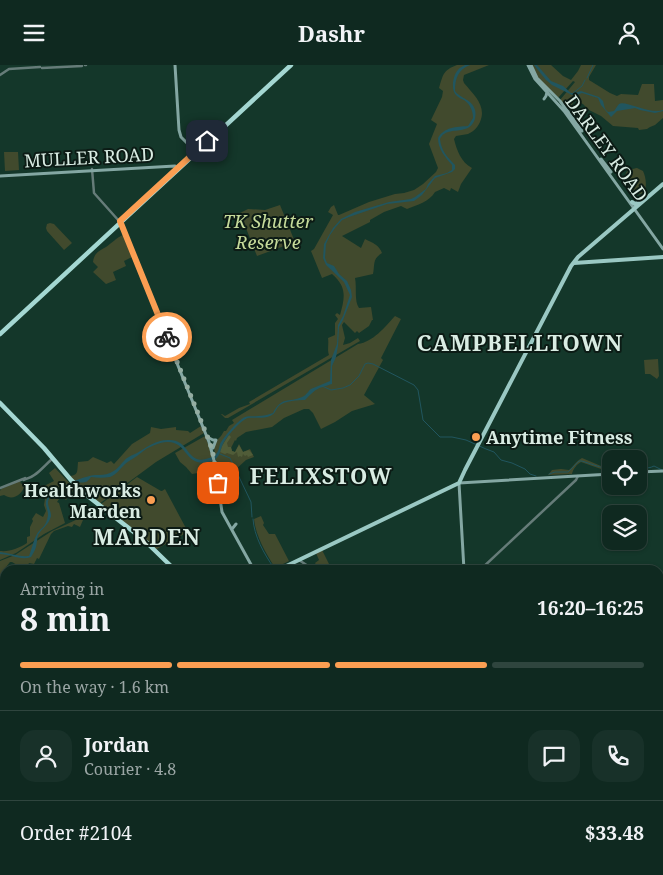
<!DOCTYPE html>
<html lang="en">
<head>
<meta charset="utf-8">
<style>
  :root { --surface:#0f2920; --page:#183129; --text:#f1f3f6; --muted:#9ba6a5; --line:#2f453e; --accent:#fb9e52 }
  body { margin:0; font-family:"Noto Serif",serif; background:var(--page); color:var(--text); height:100vh; display:flex; flex-direction:column; font-size:19px; white-space:nowrap }
  * { box-sizing:border-box; margin:0 }
  p { font-size:16px; color:var(--muted) }
  .icon { flex:none; width:28px; height:28px; fill:none; stroke:currentColor; stroke-width:2; stroke-linecap:round; stroke-linejoin:round }
  .map { position:relative; flex:1; overflow:hidden }
  .panel { position:absolute; left:0px; top:500px; width:664px; height:310px; display:flex; flex-direction:column; background:var(--surface); border-radius:15px 15px 0 0; box-shadow:0 1px 4px #0004,0 0 0 1px var(--line) }
  .panel>* { flex:none }
  .fabs { position:absolute; left:602px; top:385px; display:grid; gap:10px }
  .fabs a { display:grid; place-items:center; width:45px; height:45px; border-radius:10px; background:var(--surface); box-shadow:0 1px 4px #0004,0 0 0 1px var(--line); font-size:25px }
  .pin { position:absolute; display:grid; place-items:center; width:42px; height:42px; color:#fff; margin:-21px; border-radius:10px; box-shadow:0 2px 8px #0006 }
  .courier { position:absolute; display:grid; place-items:center; width:50px; height:50px; margin:-25px; border:4px solid #fb9e52; border-radius:50%; background:#fff; color:#222; box-shadow:0 1px 6px #0007 }
  .head em { font-style:normal; font-weight:700 }
  .head div { display:flex; flex-direction:column-reverse }
  .head { display:flex; align-items:center; justify-content:space-between; height:85px; padding:0 20px }
  h1 { font-size:32px; font-weight:700; line-height:38px }
  .bar { display:grid; grid-template-columns:repeat(4,1fr); gap:8px 5px; align-content:center; height:60px; padding:0 20px }
  .bar i { height:6px; border-radius:4px; background:var(--line) }
  .bar .active { background:var(--accent) }
  .bar p { grid-column:span 4 }
  .line { display:flex; align-items:center; gap:12px; padding:0 20px; border-top:1px solid var(--line) }
  .line div { flex:1 }
  .round { display:grid; place-items:center; flex:none; width:52px; height:52px; border-radius:15px; background:var(--page) }
  header { display:flex; justify-content:space-between; align-items:center; height:65px; padding:0 20px; background:var(--surface); font-size:22px; font-weight:700 }
  .map>svg:first-child { display:block }
  .green { fill:#414a2d }
  .forest { fill:#505c38 }
  .water { fill:#21565f }
  .lines { fill:none; stroke-linecap:round; stroke-linejoin:round }
  .stream { stroke:#21565f; stroke-width:1 }
  .tertiary { stroke:#667c79; stroke-width:2.5 }
  .secondary { stroke:#84a7a3; stroke-width:3 }
  .primary { stroke:#9ac8c3; stroke-width:4 }
  .trunk { stroke:#a4d7d2; stroke-width:4.5 }
  .done { stroke:#94ada2; stroke-width:5; stroke-dasharray:0 9 }
  .route { stroke:#fb9e52; stroke-width:6 }
  .poi-dot { fill:#fb9e52; stroke:#0c1b15; stroke-width:2 }
  .labels { text-anchor:middle; dominant-baseline:central; stroke-width:4; stroke-linejoin:round; paint-order:stroke }
  .street-label { font-size:18px; fill:#d9ece3; stroke:#0c1b15 }
  .park-label { font-size:18px; font-style:italic; fill:#c5da9a; stroke:#0c1b15 }
  .poi-label { font-size:18px; font-weight:bold; fill:#d9ece3; stroke:#0c1b15; text-anchor:start }
  .district-label { font-size:22px; font-weight:bold; letter-spacing:1px; fill:#d9ece3; stroke:#0c1b15 }
</style>
</head>
<body>
<header><svg class="icon" aria-label="menu" viewBox="0 0 24 24"><path d="M4 6h16M4 12h16M4 18h16"/></svg>Dashr<svg class="icon" aria-label="person" viewBox="0 0 24 24"><circle cx="12" cy="8" r="4"/><path d="M4 21q1-7 8-7t8 7"/></svg></header>
<div class="map">
<svg width="663" height="810" viewBox="0 0 663 810">
  <rect width="100%" height="100%" fill="#14372a"/>
  <path class="green" d="M457,0H489L464,10L463,15L464,18C474,30 487,41 480,57C478,62 473,67 468,69C464,70 460,70 456,71L454,74C457,86 461,97 472,103L461,119L458,127L451,123L450,126L444,123L435,127C429,137 417,140 407,144L401,141L384,147L370,155V157L342,171L361,183L365,174C373,178 379,180 382,188C372,194 375,200 373,209L355,213C357,223 354,236 359,243L371,242L373,255H372L369,261L359,268L357,266L355,268L344,257L342,260L345,273L343,280L350,278L358,273L360,276L228,353H225L221,349H222L225,351L239,343L250,339L249,337L329,290C327,284 329,280 328,273L335,270V258L338,254L335,250L337,248L340,250C345,232 347,222 332,209L322,213L311,186L314,184L333,150L328,147L331,142L334,140L338,150H339L369,137L395,129L404,128L414,125L423,119L436,107L438,103L429,79L437,59L431,55L442,32L443,26L439,23C443,10 443,5 457,0Z
    M531,0H551L563,11L571,15L578,6L581,0H596L589,12V15L610,28L617,31L621,29L638,30L642,19H654L655,36L663,35V53L655,60L650,62L647,64L639,65L638,63L613,61L601,51L589,45L583,39L570,34L574,37L571,41L567,39L566,41L560,35L575,17L573,16L558,33L538,13Z
    M4,87H18L19,105L5,106Z
    M637,103L643,106C647,114 649,133 634,129C628,127 624,113 626,108C628,104 633,104 637,103Z
    M280,140L295,177L257,191L240,148L248,144L265,145Z
    M50,158L54,159L72,178L64,185L47,166L46,163L47,159Z
    M123,170L132,192L124,196L126,201L113,207L116,215L106,219L93,207L98,202L93,197C94,188 99,186 106,182C112,178 116,173 123,170Z
    M395,251L401,254L381,293L383,295L364,330L375,339L352,346L335,357L321,364L313,348L309,344H304L284,353L272,362L246,367L237,373L236,376L235,375L231,383L232,385V386L235,387L239,379L243,387L250,384L254,392L246,395L234,406L220,410L219,412L214,383V378L221,371L224,366H226L229,361L234,358L232,355L358,279C373,277 385,262 395,251Z
    M658,294L659,311L657,314L650,309H645L644,295Z
    M201,361L204,368L156,397L99,439L68,411C79,411 77,406 78,397L88,396L93,392L107,398L111,396L114,399L132,379L150,368L151,362L161,364L176,362V365L188,366L190,368Z
    M205,371L212,389L214,403H209L198,408L192,409L186,402L180,397L175,388Z
    M582,393L601,401L608,400V402L601,404L581,397C577,399 573,404 572,409L548,410L552,405L561,404L569,405C574,401 575,397 582,393Z
    M55,403L77,426L68,427L65,429L67,434L66,435L61,431L57,437L59,438L65,458L44,469L16,488L0,495V486C10,487 19,483 27,478V472L30,471V462L33,456L32,454L36,448L43,452L46,446L44,440L45,434L43,432L47,425L44,421L54,416L49,408Z
    M137,412L161,426H162L165,424L188,467L155,485L101,439Z
    M20,416L21,419L23,418L25,421C21,430 13,436 4,430L0,431V426L1,424Z
    M97,442L99,445L83,455L80,462L74,459L72,462L68,461L54,466L51,469L39,494L37,493L34,499L29,498L28,500L25,499L22,503L12,497H10L0,510V496L15,490L52,466L80,453Z
    M261,451L264,458L263,460L269,469H275L289,496L275,503C266,488 256,472 254,454Z
    M322,485L330,501L322,505H316L318,503L315,498L319,495L316,488Z"/>
  <path class="forest" d="M229,370L231,372L227,378L228,382H231L232,386L235,387L239,380L243,387L249,385L253,390L248,392L247,390L245,391L243,389L242,392L240,391L238,392L237,387L233,390L227,388L225,389L220,387L222,381Z"/>
  <path class="water" d="M465,0H470C458,5 455,13 455,26C461,34 472,34 475,45C477,53 473,62 465,64C455,67 445,64 440,74C441,85 447,92 455,100V104L452,107L435,113L422,130L414,136L387,139L349,152L342,155L335,163L330,170L326,179L325,193L327,198L334,201L339,209L347,216L351,225L352,232L343,255L339,262L338,281L336,292L332,301V319C316,324 317,323 305,335C298,335 285,336 280,340C275,344 276,349 270,351C263,354 254,352 248,353C244,354 239,359 236,362C231,367 227,372 224,377C220,383 221,393 212,396C184,405 189,376 167,377C160,377 152,381 146,384C143,386 140,389 137,391C133,394 128,396 125,399C120,404 116,410 110,412C104,413 97,413 91,412C85,421 83,415 74,419C68,421 55,427 50,432C45,439 51,444 51,451C49,460 42,463 38,470C37,473 37,478 36,482C35,485 33,489 31,492C21,496 11,489 0,489V487C9,488 20,492 29,491C32,484 33,476 37,469C42,461 46,463 48,450C48,443 43,439 48,432C54,423 84,411 95,410C101,410 105,410 110,408C117,405 119,401 124,396C127,392 133,390 137,388C147,382 156,375 168,375C190,374 186,399 206,394C209,393 214,392 216,389C219,386 219,382 220,379C225,370 235,359 243,353C249,350 252,352 258,351C263,351 268,350 273,348C282,331 288,338 302,332C307,330 308,326 311,324C317,321 324,319 330,316L331,295L337,279L338,260L343,251L350,230L344,217L326,200L323,193L324,179L333,163L341,154L355,147L389,137L411,134L415,132L426,124L428,119L435,111L447,108L452,105V100C445,92 438,84 438,73C444,62 456,62 468,61L473,53C473,46 470,39 464,35C462,34 459,33 457,31C450,26 453,10 458,5C459,3 463,1 465,0Z
    M534,0H537L551,16L563,21L571,28H574L581,26L599,32L603,36L605,44L608,47L614,46C616,44 617,41 619,39C625,35 650,50 663,45V46L655,48L640,45L635,43L617,46L611,52L601,40L598,33L582,28L577,30H572L552,20L546,15Z"/>
  <g class="lines">
    <path class="stream" d="M587,13L593,0
      M572,29L582,21L585,15
      M322,321L331,325L343,323L350,320L359,311L365,299L368,298L373,299L414,320L418,325L423,355L440,372H452L466,375L486,384L494,387L501,395L512,398L525,404L530,409L536,411
      M220,389L230,393L251,437L252,452
      M639,400C645,403 648,404 654,401L662,405
      M549,409L555,407H568L579,396H582L603,403L611,401
      M253,454C254,471 264,489 274,503
      M659,741H661
      M59,805L61,809"/>
    <path class="tertiary" d="M85,0H86
      M42,3L82,1
      M0,10L9,4L40,2
      M92,104L94,128L119,156
      M25,413L26,414L24,415L23,414Z
      M26,414C36,412 44,401 52,394
      M0,423L23,414
      M299,495L314,505
      M480,505L576,415L578,411
      M659,545H663
      M659,661H662"/>
    <path class="secondary" d="M175,0L179,65L181,72L195,86
      M528,0L535,14L564,46L663,184
      M531,0L537,13L560,36L582,66
      M544,34L546,31L547,27
      M601,94L611,107
      M0,111L175,101L179,104
      M120,158L209,377L215,399L222,447L254,505
      M209,373L213,375H216L213,383
      M639,407L663,406
      M232,464L236,459
      M464,505L459,418L611,409
      M0,700L5,707
      M73,805L75,810
      M480,805V810"/>
    <path class="primary" d="M632,137L635,139L639,137
      M574,198L663,192
      M278,505L459,418L465,405L571,201L578,192L663,119
      M17,810L21,805"/>
    <path class="trunk" d="M0,269L291,0
      M0,338L44,383L71,415L89,432L144,475L175,505
      M225,805V810"/>
  </g>
  <g class="lines">
    <path class="done" d="M167,272L210,378L213,389L218,418"/>
    <path class="route" d="M167,272L120,156L207,76"/>
  </g>
  <g class="poi-dot">
    <circle cx="476" cy="372" r="5"/>
    <circle cx="151" cy="435" r="5"/>
  </g>
  <g class="labels">
    <g class="street-label">
      <text transform="translate(607 83) rotate(54)">DARLEY ROAD</text>
      <text transform="translate(89 92) rotate(-3)">MULLER ROAD</text>
    </g>
    <g class="park-label">
      <text x="268" y="156">TK Shutter<tspan x="268" dy="21">Reserve</tspan></text>
    </g>
    <g class="poi-label">
      <text x="486" y="372">Anytime Fitness</text>
      <text x="141" y="425" text-anchor="end">Healthworks<tspan x="141" dy="21">Marden</tspan></text>
    </g>
    <g class="district-label">
      <text x="520" y="277">CAMPBELLTOWN</text>
      <text x="321" y="410">FELIXSTOW</text>
      <text x="147" y="471">MARDEN</text>
    </g>
  </g>
</svg>
<div class="fabs">
<a><svg class="icon" aria-label="locate" viewBox="0 0 24 24"><circle cx="12" cy="12" r="6"/><path d="M12 2v4M12 18v4M2 12h4M18 12h4"/></svg></a>
<a><svg class="icon" aria-label="layers" viewBox="0 0 24 24"><path d="M12 4l9 5-9 5-9-5zM3 14l9 5 9-5"/></svg></a>
</div>
<div class="pin" style="left:218px;top:418px;background:#ea580c"><svg class="icon" aria-label="bag" viewBox="0 0 24 24"><path d="M5 8h14l-1 12H6zM9 8a3 3 0 0 1 6 0"/></svg></div>
<div class="pin" style="left:207px;top:76px;background:#1f2937"><svg class="icon" aria-label="home" viewBox="0 0 24 24"><path d="M3 11l9-7 9 7M6 9v11h12V9"/></svg></div>
<div class="courier" style="left:167px;top:272px"><svg class="icon" aria-label="bike" viewBox="0 0 24 24"><circle cx="6" cy="16" r="4"/><circle cx="18" cy="16" r="4"/><path d="M6 16l4-8h5l3 8M10 8l3 8H6M13 5h3"/></svg></div>
<section class="panel">
<div class="head"><div><h1>8 min</h1><p>Arriving in</p></div><em>16:20–16:25</em></div>
<div class="bar"><i class="active"></i><i class="active"></i><i class="active"></i><i></i><p>On the way · 1.6 km</p></div>
<div class="line" style="height:90px"><a class="round"><svg class="icon" aria-label="person" viewBox="0 0 24 24"><circle cx="12" cy="8" r="4"/><path d="M4 21q1-7 8-7t8 7"/></svg></a><div><b>Jordan</b><p>Courier · 4.8</p></div><a class="round"><svg class="icon" aria-label="chat" viewBox="0 0 24 24"><path d="M4 5h16v11H9l-5 4z"/></svg></a><a class="round"><svg class="icon" aria-label="phone" viewBox="0 0 24 24"><path d="M5 4h4l2 5-3 2q2 4 5 5l2-3 5 2v4C11 20 4 13 5 4z"/></svg></a></div>
<div class="line" style="height:65px"><div>Order #2104</div><b>$33.48</b></div>
</section>
</div>
</body>
</html>
